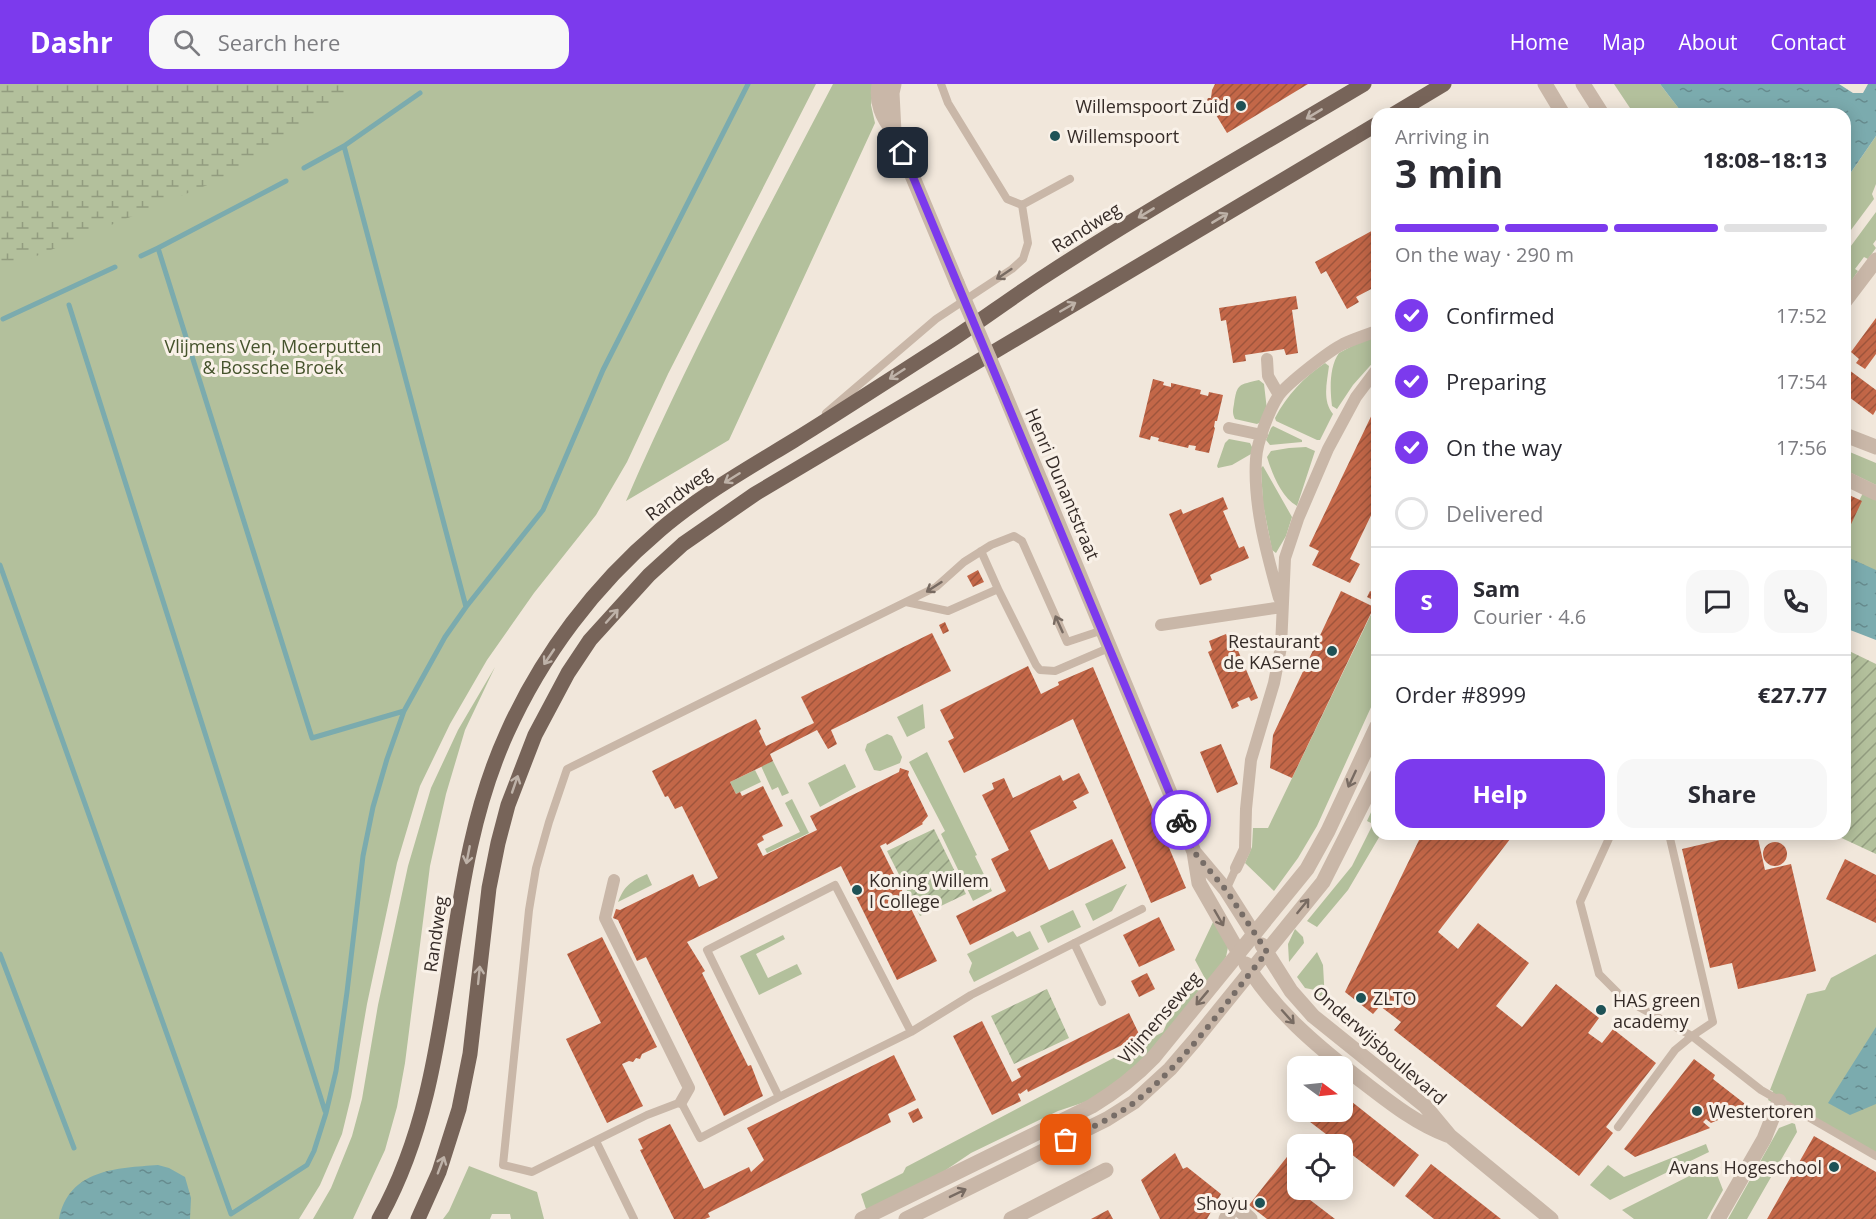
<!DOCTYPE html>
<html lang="en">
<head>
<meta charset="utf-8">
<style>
  :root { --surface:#fff; --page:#f7f7f7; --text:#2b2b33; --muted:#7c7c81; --line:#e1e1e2; --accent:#7c3aed }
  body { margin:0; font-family:"Open Sans",sans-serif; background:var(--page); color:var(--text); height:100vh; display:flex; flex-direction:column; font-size:22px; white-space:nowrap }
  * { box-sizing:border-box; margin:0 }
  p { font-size:20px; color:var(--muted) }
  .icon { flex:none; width:33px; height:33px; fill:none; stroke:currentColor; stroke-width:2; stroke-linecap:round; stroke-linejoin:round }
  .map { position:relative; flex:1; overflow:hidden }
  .details { position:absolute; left:1371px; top:24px; width:480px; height:732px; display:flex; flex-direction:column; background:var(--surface); border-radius:18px; box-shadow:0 3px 15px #0003 }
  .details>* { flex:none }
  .needle { width:39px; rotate:105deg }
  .controls { position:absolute; left:1287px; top:972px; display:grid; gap:12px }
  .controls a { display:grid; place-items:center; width:66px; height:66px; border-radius:12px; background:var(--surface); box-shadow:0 3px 15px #0003; font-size:30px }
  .pin { position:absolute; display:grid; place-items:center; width:51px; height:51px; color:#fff; margin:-26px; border-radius:12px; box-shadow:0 3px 9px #0006 }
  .courier { position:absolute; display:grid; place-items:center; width:60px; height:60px; margin:-30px; border:4px solid #7c3aed; border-radius:50%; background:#fff; color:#222; box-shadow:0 2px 8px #0007 }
  .head em { font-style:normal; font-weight:700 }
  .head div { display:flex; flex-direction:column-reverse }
  .head { display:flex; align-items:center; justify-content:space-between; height:102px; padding:0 24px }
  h1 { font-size:39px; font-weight:700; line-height:45px }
  .bar { display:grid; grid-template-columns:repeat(4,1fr); gap:9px 6px; align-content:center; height:72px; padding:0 24px }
  .bar i { height:8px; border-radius:4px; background:var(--line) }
  .bar .selected { background:var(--accent) }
  .bar p { grid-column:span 4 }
  .line { display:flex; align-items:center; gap:15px; padding:0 24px; border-top:2px solid var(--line) }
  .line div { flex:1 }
  .round { display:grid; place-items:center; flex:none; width:63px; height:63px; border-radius:18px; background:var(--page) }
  ol { padding:0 24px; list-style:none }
  li { display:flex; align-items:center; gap:18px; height:66px }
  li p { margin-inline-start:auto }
  li .icon { padding:6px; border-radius:50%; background:var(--accent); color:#fff; stroke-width:4 }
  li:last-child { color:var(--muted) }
  li i { width:33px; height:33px; border:3px solid var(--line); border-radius:50% }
  .primary-button { display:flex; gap:12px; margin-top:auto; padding:12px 24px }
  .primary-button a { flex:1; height:69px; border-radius:18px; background:var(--accent); color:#fff; font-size:24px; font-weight:700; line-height:69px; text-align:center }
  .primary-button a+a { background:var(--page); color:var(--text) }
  header { display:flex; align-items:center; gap:36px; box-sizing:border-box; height:84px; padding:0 30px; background:var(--accent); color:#fff }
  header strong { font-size:28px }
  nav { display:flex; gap:33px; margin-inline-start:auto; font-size:21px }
  .search { width:420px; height:54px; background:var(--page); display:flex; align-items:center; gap:15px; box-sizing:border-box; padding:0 21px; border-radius:18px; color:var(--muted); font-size:22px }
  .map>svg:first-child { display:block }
  .green { fill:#b3c09c }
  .wetland { fill:url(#wetland-marsh) }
  .garden { fill:url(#garden-furrows) }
  .water { fill:url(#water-ripples) }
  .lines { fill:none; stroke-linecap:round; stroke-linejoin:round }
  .stream { stroke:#7babae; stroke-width:5 }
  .building { fill:url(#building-hatch) }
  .service { stroke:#c9b7a8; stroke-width:8 }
  .pedestrian { stroke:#c9b7a8; stroke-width:12 }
  .minor { stroke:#c9b7a8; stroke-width:15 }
  .tertiary { stroke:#c9b7a8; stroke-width:15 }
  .primary { stroke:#776459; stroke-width:15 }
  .minor-bridge { stroke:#c9b7a8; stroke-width:15 }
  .oneway { stroke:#beb2a8 }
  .oneway2 { stroke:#786b62 }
  .done { stroke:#776d67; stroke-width:6; stroke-dasharray:0 10.8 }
  .route { stroke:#7c3aed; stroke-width:8 }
  .poi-dot { fill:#1e5256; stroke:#f9f1e8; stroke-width:2 }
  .labels { text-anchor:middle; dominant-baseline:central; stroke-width:6; stroke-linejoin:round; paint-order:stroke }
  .poi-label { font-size:18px; fill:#362c28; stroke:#f9f1e8; text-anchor:start }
  .street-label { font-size:18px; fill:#362c28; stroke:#f9f1e8 }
  .park-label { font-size:18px; fill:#45532c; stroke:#f9f1e8 }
</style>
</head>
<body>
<header>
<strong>Dashr</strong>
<div class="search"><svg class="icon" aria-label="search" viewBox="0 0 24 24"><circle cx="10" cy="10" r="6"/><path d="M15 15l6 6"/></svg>Search here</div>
<nav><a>Home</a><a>Map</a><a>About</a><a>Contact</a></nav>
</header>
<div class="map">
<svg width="1876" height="1135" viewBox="0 0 1876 1135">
  <defs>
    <pattern id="wetland-marsh" width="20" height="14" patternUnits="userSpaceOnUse" patternTransform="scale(1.5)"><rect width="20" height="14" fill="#b3c09c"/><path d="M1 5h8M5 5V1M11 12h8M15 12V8" fill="none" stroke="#929c7f"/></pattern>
    <pattern id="garden-furrows" width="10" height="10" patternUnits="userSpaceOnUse" patternTransform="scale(1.5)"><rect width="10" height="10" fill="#b3c09c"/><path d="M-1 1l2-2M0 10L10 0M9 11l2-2" fill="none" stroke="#929c7f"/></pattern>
    <pattern id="water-ripples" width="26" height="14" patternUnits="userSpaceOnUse" patternTransform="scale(1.5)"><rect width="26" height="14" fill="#7babae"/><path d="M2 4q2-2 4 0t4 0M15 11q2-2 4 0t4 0" fill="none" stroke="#668b8e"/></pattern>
    <pattern id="building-hatch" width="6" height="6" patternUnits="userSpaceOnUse" patternTransform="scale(1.5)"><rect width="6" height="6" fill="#c36748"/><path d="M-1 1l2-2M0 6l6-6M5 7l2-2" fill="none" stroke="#9f553c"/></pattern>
  </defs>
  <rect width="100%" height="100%" fill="#f1e7db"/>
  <path class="green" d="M0,0H816L668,290L627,378L596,431L534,509L487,576L450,640L420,702L397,779L367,920L351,1013L342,1050L320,1101L299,1135H0Z
    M833,0H874L871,21L875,39L729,356L626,417C688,274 761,138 833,0Z
    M1614,0H1660L1683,30H1634Z
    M1876,52V100L1872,110L1874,115L1845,154V97Z
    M1876,128V156L1873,160L1876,164L1868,175L1864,173L1855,185L1858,187L1850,199L1845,197V170Z
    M1377,252V274L1353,301L1337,325L1332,322C1330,306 1329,283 1339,269L1365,255Z
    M1325,279L1329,282C1327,298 1322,317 1333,330L1320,356H1317L1276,337L1275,334C1287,311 1304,293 1325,279Z
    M1259,296L1264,300L1267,326L1261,338L1257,340L1235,335C1232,329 1233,326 1234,320C1237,299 1239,301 1259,296Z
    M1273,342L1302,356V358L1270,361L1266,356L1271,344Z
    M1229,355L1250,359L1253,365L1251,370L1232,381L1218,384L1217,382L1225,359Z
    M1306,363L1315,367L1297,422C1281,413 1272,389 1267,373L1271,367L1289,364Z
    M1845,366L1876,379V401L1845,386Z
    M1263,382L1292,433L1286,452L1276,469L1272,466L1263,420L1261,384Z
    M1863,409L1876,415V550L1845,538V444Z
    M1377,518V610L1317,742L1298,774L1274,807L1245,779L1252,763L1253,744H1268Z
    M495,583L465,646L446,710L430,782L405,979L397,1023L385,1066L353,1135H313L331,1104L352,1052L362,1015L378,921L408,782L431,704L458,646Z
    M923,620L925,644L907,653L897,633Z
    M887,650L892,652L902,673L900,679L880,687L874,686L865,666L867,660Z
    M927,668L977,771L975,772L992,807L973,817L941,750L945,747L909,678Z
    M773,677L789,709L782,712L778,703L772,706L761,682Z
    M845,680L856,703L820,723L808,699Z
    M755,686L761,698L736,710L730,698Z
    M792,715L809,749L767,769L765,765L800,748L785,719Z
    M1377,715V750H1381L1348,806L1317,843L1307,837L1352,782L1373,740L1367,737Z
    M647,790L652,801L618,818C625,801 630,798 647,790Z
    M1127,800L1112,827L1093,837L1085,820Z
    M1073,826L1081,843L1048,859L1040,842Z
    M1214,836L1228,863L1226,873L1208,900L1195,876Z
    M1295,845L1303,853L1304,859L1289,878L1288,860Z
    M1013,847L1017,853L1030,847L1039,865L974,898L969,888L972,879L967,870Z
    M783,851L785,855L756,870L768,894L797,880L802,890L759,911L740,872Z
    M1317,868L1323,881L1325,917L1315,906L1305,904L1297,893Z
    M1876,870V1072L1768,1016L1773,1007L1770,1006L1807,910L1825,906L1831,894Z
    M1201,904L1149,970L1113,1003L1094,1015L1058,1027L971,1069L928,1098L867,1128L861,1110L903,1089L906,1083L1163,948L1180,909Z
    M1792,1039L1795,1040L1797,1048L1747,1135H1728L1779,1044Z
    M1706,1060L1709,1068L1610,1116L1590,1101L1608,1081L1624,1093Z
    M1713,1080L1723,1106L1707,1135H1634L1622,1126Z
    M469,1082L537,1108L544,1135H511L510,1130H492L490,1135H443L449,1127Z"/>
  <path class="wetland" d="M0,0H365L217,97L34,173L0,189Z"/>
  <path class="garden" d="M1845,565L1876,580V770L1833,750H1845Z
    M934,745L966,810L920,832L887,767Z
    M1047,905L1069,954L1014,980L991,932Z"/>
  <path class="water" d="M1660,0H1839L1853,9H1863L1868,0H1876V52L1845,97V30H1683Z
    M1845,472L1876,486V556L1845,544Z
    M1876,943V1020L1850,1031L1828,1019Z
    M158,1081L169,1084L185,1093L191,1114L190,1135H59C69,1085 117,1084 158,1081Z"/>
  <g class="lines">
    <path class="stream" d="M344,62L420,9
      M304,84L344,62L466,523
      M286,97L158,164L312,654L404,627
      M141,172L158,164
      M69,221L325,1027
      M3,235L115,183
      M0,481L231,1130L307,1081L314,1067L326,1029L336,987L347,908L363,772L373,723L387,675L404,627L445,553L466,523L543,426L603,286L748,0
      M0,870L74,1064"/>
  </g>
  <path class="building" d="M1215,0H1308L1227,49L1207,16L1208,14H1211L1212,6Z
    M1377,144V202L1356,213L1359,218L1347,225L1326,187L1321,190L1315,178Z
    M1296,212L1298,225L1292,226L1298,269L1286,271L1284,265L1245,271L1246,277L1233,279L1226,236L1221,237L1219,224Z
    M1876,234V270L1865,285L1856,279L1859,275L1851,268Z
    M1845,283L1876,306V326L1873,331L1845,310Z
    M1153,295L1164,298L1163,301L1171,303V299L1201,306L1200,310L1208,312L1209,308L1223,311L1217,337H1215L1214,343L1215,344L1209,369L1195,366L1196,362L1189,361L1188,364L1158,357L1159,354L1151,352L1150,356L1139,353Z
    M1377,320V419L1350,475L1360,480L1350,499L1312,481L1319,467L1309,462Z
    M1847,410L1862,417L1845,453V414Z
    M1223,413L1228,425L1223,427L1239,464L1244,462L1249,474L1210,491L1212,496L1200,501L1169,430L1181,425L1183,430Z
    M978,486L984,498L973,503L967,492Z
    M1341,507L1374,523L1292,694L1270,684L1273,651Z
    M1370,507L1377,511V518L1367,513Z
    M945,538L949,547L943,550L939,541Z
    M932,549L951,587L831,646L837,660L828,665L817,646L770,670L773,677L730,698L736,710L740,708L742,712L763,702L783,742L762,752L764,756L757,760L763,772L817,746L810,732L899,688L900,684L909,687L908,691L928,732L922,739L923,740L887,761L886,759L880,762L937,877L897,896L841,782L687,858L705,887L702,889L748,982L751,981L763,1012L724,1032L646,873L637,877L618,836L613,834L616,825L620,826L693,790L699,803L718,794L682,722L675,725L668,712L665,713L652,687L756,635L761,645L759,647L766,662L814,639L801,613Z
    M1226,550L1230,559L1234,557L1258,614L1251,617L1249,613L1237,618L1239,622L1232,625L1208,568L1212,566L1209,557Z
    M1028,582L1041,610L1059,601L1058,598L1093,583L1186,804L1151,819L1073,635L964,689L948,657L954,654L940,626Z
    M1221,660L1238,700L1217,709L1200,668Z
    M1079,689L1089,709L1073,717L1077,724L1030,747L1049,786L1112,755L1126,784L970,861L956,832L1006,807L991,775L1009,766L982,711L994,705L992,699L1004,694L1013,714L1060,691L1063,697Z
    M1422,750H1514L1438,848L1458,865L1478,839L1529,879L1496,922L1522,943L1556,900L1599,934L1588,949L1602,959L1613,945L1656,979L1606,1043L1613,1049L1579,1092L1394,946L1401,938L1380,922L1373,930L1345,908Z
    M1746,750H1757L1765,786L1791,780L1816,887L1738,905L1732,879L1710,884L1682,765Z
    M1763 770a12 12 0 1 1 24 0a12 12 0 1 1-24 0Z
    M1845,775L1876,791V839L1826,815Z
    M1159,833L1175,866L1139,883L1123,851Z
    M602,853L657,963L642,970L640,975L636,974L633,978L629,977L622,980L643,1022L607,1039L566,955L601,939L567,870Z
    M1147,889L1155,905L1139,913L1131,897Z
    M1129,929L1140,952L1028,1008L1027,1005L1020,1010L1019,1009L1018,1010L1021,1017L992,1031L953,952L982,937L1012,998L1021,993L1017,985Z
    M894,971L916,1016L888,1030L891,1038L708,1129L710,1133L705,1135H674L640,1066L643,1065L638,1055L670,1040L704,1105L749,1083L751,1088L764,1076L747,1044Z
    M1694,975L1715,991L1713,995L1749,1023L1723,1034L1719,1030L1716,1034L1718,1036L1711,1039L1706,1035L1703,1038L1710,1044L1635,1073L1624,1065Z
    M1342,1010L1419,1071L1394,1103L1342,1063V1060H1339L1297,1028H1342Z
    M918,1024L923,1034L913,1039L908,1029Z
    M1305,1050L1318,1060H1298V1106H1304L1301,1109L1335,1135H1267L1249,1121Z
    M1814,1052L1876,1088V1135H1767Z
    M1175,1069L1183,1085L1187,1083L1221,1110L1207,1135H1160L1141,1096Z
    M1431,1080L1501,1135H1434L1405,1112Z
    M1108,1126L1113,1135H1091L1106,1127Z"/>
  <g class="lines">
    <path class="service" d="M941,0L948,19L1007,115L1022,121L1070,95
      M826,329L936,235L1012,185L1023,175L1028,159L1022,121
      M981,467L998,505
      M906,518L948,527L998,505L1036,581L1040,586L1055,587L1111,563
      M1611,750L1580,818L1599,890L1619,910L1639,923L1692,952L1713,938L1669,750
      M1226,806L1236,784
      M1074,859L1102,918
      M911,948L779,1013L707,866L835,801L911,948L971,911L1142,825
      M779,1013L700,1054L681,1018L647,1031L532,1088L503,1081L529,826L536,784L549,738L567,685L936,503L964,478L991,461L1014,452L1022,457L1067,558L1103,546
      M1618,1043L1675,966L1692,952L1761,1006L1876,1072
      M596,1057L634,1135"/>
    <path class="pedestrian" d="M1267,275L1268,292L1279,311
      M1229,344L1262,351
      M1279,514C1267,470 1253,422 1256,375C1257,358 1269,326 1279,311C1288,299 1329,267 1343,260C1354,255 1366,251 1377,247
      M1161,541L1282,523
      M1236,784L1245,765L1246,725L1251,676L1274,599L1281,563L1285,474L1298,435L1328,365L1356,313L1377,285
      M614,796L605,834L689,1004L681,1018"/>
    <path class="minor" d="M879,0C876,19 882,33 894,48L957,199
      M894,0L892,9L894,48
      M1845,217L1876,176
      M1003,306L1173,716L1194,768L1199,799L1239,869
      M1845,351L1876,363
      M1845,394L1876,409
      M1194,768L1226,806L1254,850
      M1011,1135L1106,1086
      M1226,1135L1234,1121L1250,1135
      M1718,1135L1764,1055L1779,1017"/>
    <path class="tertiary" d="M1545,0L1563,30
      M1583,0L1602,30
      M1262,861L1291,907L1313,932L1425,1022L1450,1052L1551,1135
      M1246,880C1275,927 1316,961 1358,994C1387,1016 1413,1038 1447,1051
      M862,1135L1092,1022C1115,1008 1135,993 1154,973L1307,785L1328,747L1377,642
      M906,1135L1107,1035L1134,1018L1170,985L1195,956L1323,798L1377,691"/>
    <path class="primary" d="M1394,30L1444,0
      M379,1135C463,985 436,805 507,649C542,571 595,501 660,446C701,411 747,385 793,357C843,326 892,294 942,262C978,239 1012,213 1048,190C1151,123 1258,63 1364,0
      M418,1135L439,1088L459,1025L470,970L489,804L498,759L508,721L535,651L568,589L590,556L649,491L683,460L755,410L1377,40"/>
    <path class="minor-bridge" d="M957,199L1003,306"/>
  </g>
  <defs><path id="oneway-shaft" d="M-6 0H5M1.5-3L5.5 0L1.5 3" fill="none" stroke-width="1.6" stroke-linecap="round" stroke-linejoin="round" transform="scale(1.5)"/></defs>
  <g class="oneway">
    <use href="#oneway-shaft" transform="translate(1314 30) rotate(149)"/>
    <use href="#oneway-shaft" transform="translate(1146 129) rotate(149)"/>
    <use href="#oneway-shaft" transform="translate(1220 134) rotate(-31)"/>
    <use href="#oneway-shaft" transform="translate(1068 223) rotate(-30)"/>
    <use href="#oneway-shaft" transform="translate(897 290) rotate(147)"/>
    <use href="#oneway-shaft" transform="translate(732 394) rotate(148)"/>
    <use href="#oneway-shaft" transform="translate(612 532) rotate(-48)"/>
    <use href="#oneway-shaft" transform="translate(549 573) rotate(124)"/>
    <use href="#oneway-shaft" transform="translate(515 700) rotate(-71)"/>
    <use href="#oneway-shaft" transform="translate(468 771) rotate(101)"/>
    <use href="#oneway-shaft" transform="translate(479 891) rotate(-84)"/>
    <use href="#oneway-shaft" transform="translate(441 1081) rotate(-69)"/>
  </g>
  <g class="oneway2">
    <use href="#oneway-shaft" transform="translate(1004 190) rotate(146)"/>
    <use href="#oneway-shaft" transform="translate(934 503) rotate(147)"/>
    <use href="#oneway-shaft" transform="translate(1059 540) rotate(-114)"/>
    <use href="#oneway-shaft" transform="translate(1352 695) rotate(115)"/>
    <use href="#oneway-shaft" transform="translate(1303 822) rotate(-51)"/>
    <use href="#oneway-shaft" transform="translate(1219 834) rotate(60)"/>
    <use href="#oneway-shaft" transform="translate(1202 914) rotate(130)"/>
    <use href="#oneway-shaft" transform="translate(1288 933) rotate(48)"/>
    <use href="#oneway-shaft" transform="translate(958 1109) rotate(-26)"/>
  </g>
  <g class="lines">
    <path class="done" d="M1066,1056C1089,1044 1114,1034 1135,1018C1185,979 1227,917 1267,868L1226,806L1194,768L1181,736"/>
    <path class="route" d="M903,69L1181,736"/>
  </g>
  <g class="poi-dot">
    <circle cx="1241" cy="22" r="6"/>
    <circle cx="1055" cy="52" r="6"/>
    <circle cx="1332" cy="567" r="6"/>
    <circle cx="857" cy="806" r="6"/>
    <circle cx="1361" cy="914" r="6"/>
    <circle cx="1601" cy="926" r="6"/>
    <circle cx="1697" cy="1027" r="6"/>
    <circle cx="1834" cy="1083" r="6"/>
    <circle cx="1260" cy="1119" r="6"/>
  </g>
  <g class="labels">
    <g class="poi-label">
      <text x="1229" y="22" text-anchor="end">Willemspoort Zuid</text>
      <text x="1067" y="52">Willemspoort</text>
      <text x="1320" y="557" text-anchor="end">Restaurant<tspan x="1320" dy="21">de KASerne</tspan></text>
      <text x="869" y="796">Koning Willem<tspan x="869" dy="21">I College</tspan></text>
      <text x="1373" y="914">ZLTO</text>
      <text x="1613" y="916">HAS green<tspan x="1613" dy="21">academy</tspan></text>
      <text x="1709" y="1027">Westertoren</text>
      <text x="1822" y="1083" text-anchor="end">Avans Hogeschool</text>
      <text x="1248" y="1119" text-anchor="end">Shoyu</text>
    </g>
    <g class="street-label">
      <text transform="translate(1086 143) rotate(-32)">Randweg</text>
      <text transform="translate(1063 400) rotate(67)">Henri Dunantstraat</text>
      <text transform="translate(678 409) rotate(-37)">Randweg</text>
      <text transform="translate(435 850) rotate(-82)">Randweg</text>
      <text transform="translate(1159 933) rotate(-49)">Vlijmenseweg</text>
      <text transform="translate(1380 961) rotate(41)">Onderwijsboulevard</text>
    </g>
    <g class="park-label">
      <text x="273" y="262">Vlijmens Ven, Moerputten<tspan x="273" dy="21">&amp; Bossche Broek</tspan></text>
    </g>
  </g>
</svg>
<div class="controls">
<a><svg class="needle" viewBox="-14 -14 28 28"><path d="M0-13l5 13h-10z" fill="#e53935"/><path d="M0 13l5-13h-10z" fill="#7c7c81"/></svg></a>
<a><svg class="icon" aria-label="locate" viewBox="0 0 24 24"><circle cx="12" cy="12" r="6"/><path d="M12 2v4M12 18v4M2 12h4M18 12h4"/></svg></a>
</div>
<div class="pin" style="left:1066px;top:1056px;background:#ea580c"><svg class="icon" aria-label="bag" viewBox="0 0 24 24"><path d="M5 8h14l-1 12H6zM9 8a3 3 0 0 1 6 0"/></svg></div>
<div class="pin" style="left:903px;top:69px;background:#1f2937"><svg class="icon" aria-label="home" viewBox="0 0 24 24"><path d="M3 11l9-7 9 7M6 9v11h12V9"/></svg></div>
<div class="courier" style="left:1181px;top:736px"><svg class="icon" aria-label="bike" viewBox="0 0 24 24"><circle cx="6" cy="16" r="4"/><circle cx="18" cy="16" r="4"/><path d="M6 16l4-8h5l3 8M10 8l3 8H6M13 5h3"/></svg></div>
<section class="details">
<div class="head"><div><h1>3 min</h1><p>Arriving in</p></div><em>18:08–18:13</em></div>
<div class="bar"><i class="selected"></i><i class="selected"></i><i class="selected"></i><i></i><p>On the way · 290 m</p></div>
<ol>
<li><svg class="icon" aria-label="check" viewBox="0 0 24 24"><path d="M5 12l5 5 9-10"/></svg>Confirmed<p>17:52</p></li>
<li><svg class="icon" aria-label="check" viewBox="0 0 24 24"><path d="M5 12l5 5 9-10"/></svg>Preparing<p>17:54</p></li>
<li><svg class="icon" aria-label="check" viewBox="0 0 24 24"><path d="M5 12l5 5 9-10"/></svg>On the way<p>17:56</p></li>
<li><i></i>Delivered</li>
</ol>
<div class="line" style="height:108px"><b class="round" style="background:var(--accent);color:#fff">S</b><div><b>Sam</b><p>Courier · 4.6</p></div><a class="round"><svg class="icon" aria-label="chat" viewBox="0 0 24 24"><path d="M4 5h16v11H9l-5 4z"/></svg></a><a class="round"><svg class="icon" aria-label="phone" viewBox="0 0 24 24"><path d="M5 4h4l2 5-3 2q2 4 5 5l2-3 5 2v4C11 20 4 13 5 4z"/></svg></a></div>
<div class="line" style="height:78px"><div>Order #8999</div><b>€27.77</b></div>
<div class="primary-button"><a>Help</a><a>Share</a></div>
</section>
</div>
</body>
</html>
